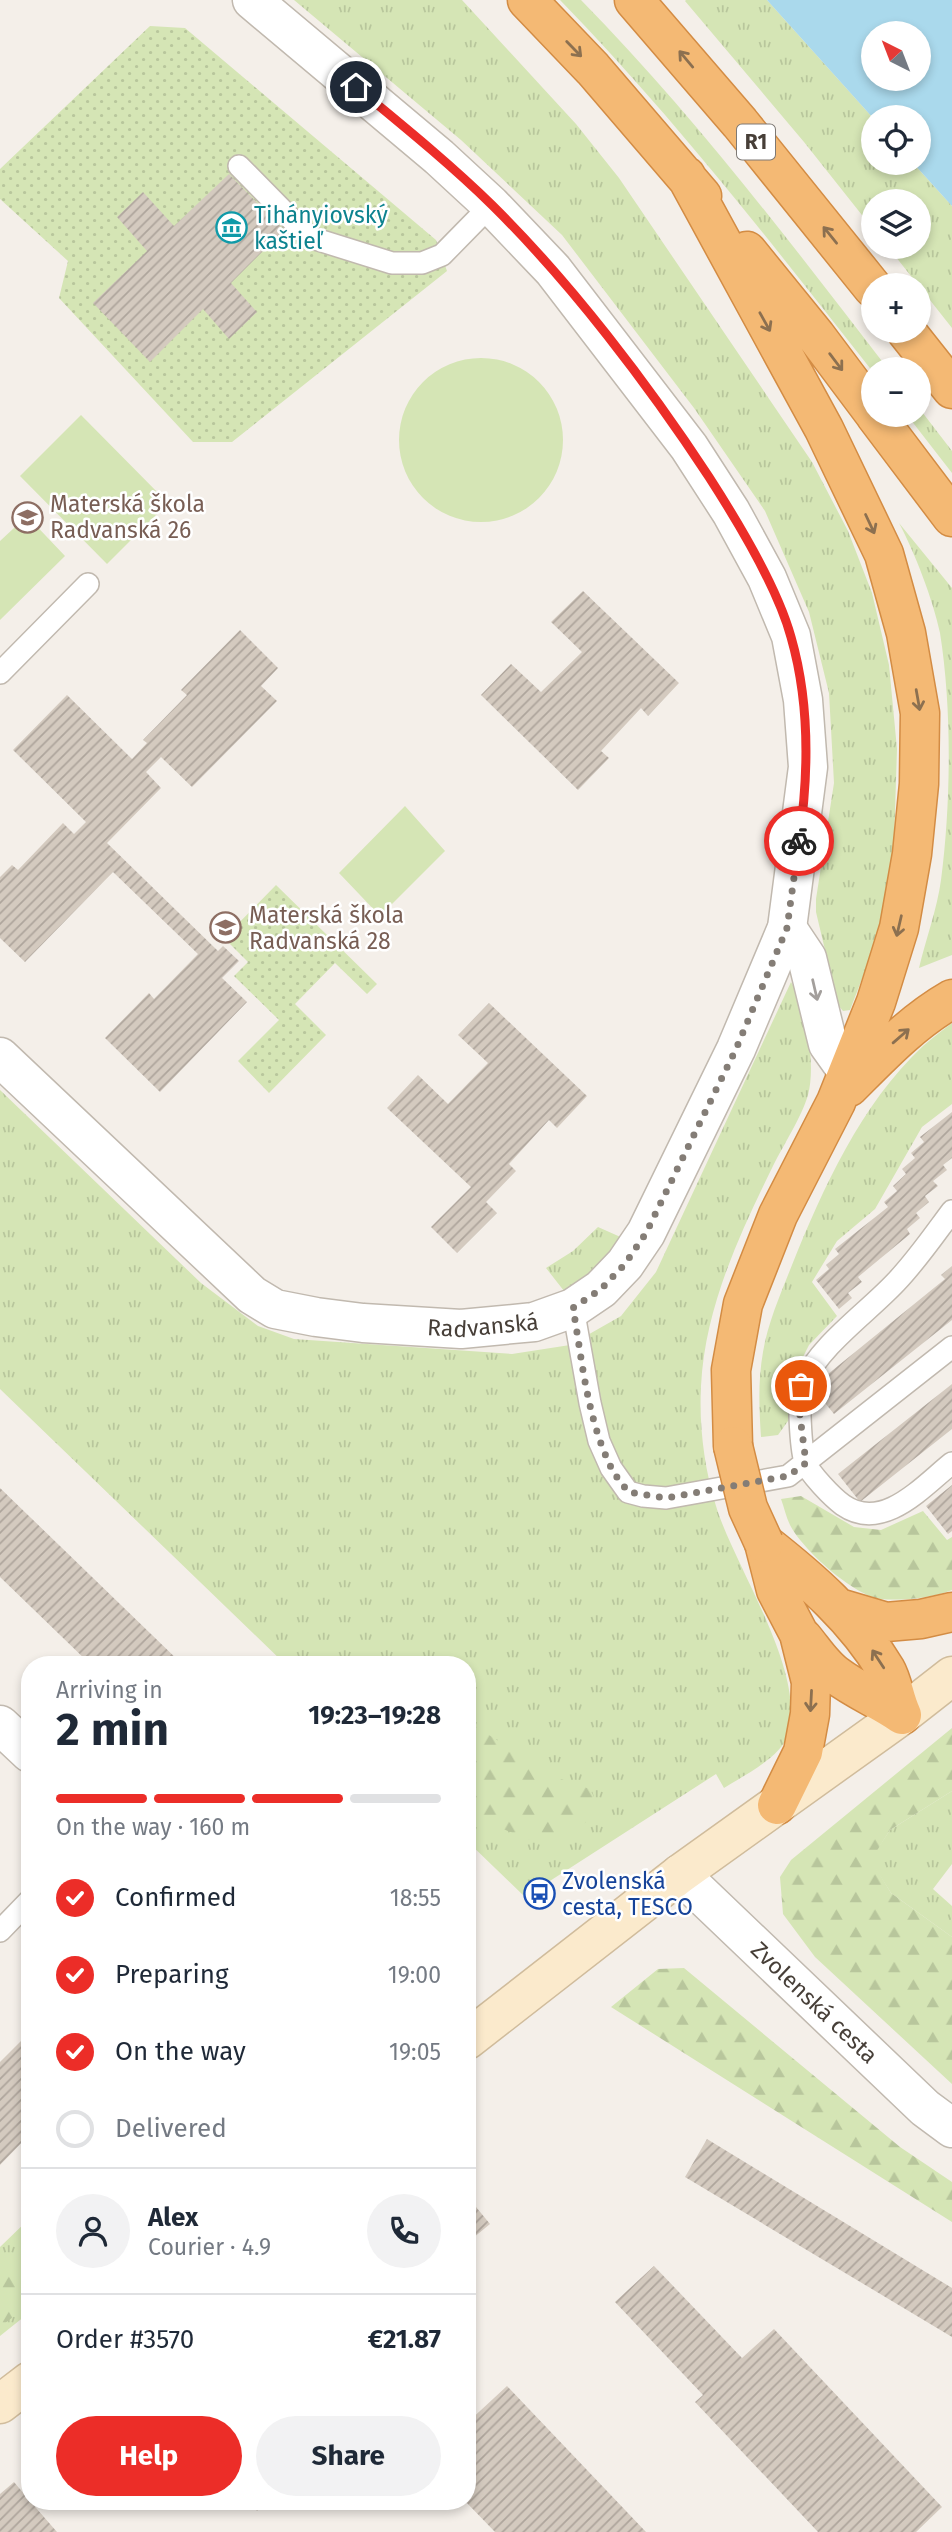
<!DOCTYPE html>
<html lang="en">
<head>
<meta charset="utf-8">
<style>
  :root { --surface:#fff; --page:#f2f2f3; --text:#1f2937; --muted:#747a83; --line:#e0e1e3; --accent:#ec2d28 }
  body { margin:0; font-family:"Fira Sans",sans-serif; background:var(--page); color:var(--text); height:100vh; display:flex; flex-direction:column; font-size:26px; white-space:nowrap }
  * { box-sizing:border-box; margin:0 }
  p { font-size:23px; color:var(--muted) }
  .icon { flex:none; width:38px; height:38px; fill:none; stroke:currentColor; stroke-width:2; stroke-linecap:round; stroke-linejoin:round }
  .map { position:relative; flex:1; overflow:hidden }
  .side { position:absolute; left:21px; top:1656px; width:455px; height:854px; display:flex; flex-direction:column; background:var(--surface); border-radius:28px; box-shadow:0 4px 10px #0003 }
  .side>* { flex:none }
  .needle { width:46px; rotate:318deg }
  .fabs { position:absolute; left:861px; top:21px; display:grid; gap:14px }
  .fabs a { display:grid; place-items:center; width:70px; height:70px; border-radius:50%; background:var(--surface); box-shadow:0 4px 10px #0003; font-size:35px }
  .pin { position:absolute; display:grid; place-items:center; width:60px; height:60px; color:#fff; margin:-30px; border:4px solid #fff; border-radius:50%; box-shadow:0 2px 7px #0007 }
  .courier { position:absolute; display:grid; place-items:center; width:70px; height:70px; margin:-35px; border:5px solid #ec2d28; border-radius:50%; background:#fff; color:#222; box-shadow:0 2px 9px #0007 }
  .headline em { font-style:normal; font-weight:700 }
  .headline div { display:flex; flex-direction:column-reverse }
  .headline { display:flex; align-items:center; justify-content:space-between; height:119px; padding:0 35px }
  h1 { font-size:46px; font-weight:700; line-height:52px }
  .bar { display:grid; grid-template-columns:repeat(4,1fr); gap:10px 7px; align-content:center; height:84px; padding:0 35px }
  .bar i { height:9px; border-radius:5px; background:var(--line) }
  .bar .active { background:var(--accent) }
  .bar p { grid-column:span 4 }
  .line { display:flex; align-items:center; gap:18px; padding:0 35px; border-top:2px solid var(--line) }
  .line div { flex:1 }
  .round { display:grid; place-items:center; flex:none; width:74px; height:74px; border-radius:37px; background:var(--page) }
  ol { padding:0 35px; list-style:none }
  li { display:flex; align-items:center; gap:21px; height:77px }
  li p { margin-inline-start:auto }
  li .icon { padding:7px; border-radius:50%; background:var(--accent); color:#fff; stroke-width:4 }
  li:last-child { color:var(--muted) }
  li i { width:38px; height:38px; border:4px solid var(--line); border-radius:50% }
  .cta { display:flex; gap:14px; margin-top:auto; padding:14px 35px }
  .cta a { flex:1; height:80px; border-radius:42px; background:var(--accent); color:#fff; font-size:28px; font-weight:700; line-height:80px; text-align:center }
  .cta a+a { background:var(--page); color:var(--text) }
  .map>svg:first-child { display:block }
  .grass { fill:url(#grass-tufts) }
  .forest { fill:url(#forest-firs) }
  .park { fill:url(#park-dots) }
  .pitch { fill:#d5e5b5 }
  .water { fill:#aad9ec; fill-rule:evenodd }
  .building { fill:url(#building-hatch) }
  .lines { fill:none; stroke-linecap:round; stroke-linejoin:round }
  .lane-casing { stroke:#c1b9af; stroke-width:24 }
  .street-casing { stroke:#c1b9af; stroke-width:41 }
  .secondary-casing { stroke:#d0bc9c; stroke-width:41 }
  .highway-casing { stroke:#d38c44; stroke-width:41 }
  .lane { stroke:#fff; stroke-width:21 }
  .street { stroke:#fff; stroke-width:38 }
  .secondary { stroke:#fbeacc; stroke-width:38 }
  .highway { stroke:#f4b974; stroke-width:38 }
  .highway-bridge-casing { stroke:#d38c44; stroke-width:41; stroke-linecap:butt }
  .highway-bridge { stroke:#f4b974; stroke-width:38 }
  .oneway { stroke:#8c7050 }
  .oneway2 { stroke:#a39f9c }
  .done { stroke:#847d76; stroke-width:7; stroke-dasharray:0 12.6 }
  .route { stroke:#ec2d28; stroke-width:9 }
  .labels { text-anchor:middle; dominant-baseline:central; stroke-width:5; stroke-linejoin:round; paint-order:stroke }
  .shield { fill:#fff; stroke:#7e7974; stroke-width:2 }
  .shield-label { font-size:21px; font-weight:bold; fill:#473f38 }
  .culture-label { font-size:23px; fill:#0d838f; stroke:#fff; text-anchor:start }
  .education-label { font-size:23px; fill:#785e54; stroke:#fff; text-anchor:start }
  .street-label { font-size:23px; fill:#473f38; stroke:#fff }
  .transit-label { font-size:23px; fill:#164399; stroke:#fff; text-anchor:start }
</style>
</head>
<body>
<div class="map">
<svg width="952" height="2532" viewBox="0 0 952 2532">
  <defs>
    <pattern id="grass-tufts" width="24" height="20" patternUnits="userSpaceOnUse" patternTransform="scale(1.75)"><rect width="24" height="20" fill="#d5e5b5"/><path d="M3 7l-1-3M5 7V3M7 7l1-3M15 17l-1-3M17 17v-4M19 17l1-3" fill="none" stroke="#b8c69c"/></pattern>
    <pattern id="forest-firs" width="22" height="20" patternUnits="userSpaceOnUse" patternTransform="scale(1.75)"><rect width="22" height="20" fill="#d5e5b5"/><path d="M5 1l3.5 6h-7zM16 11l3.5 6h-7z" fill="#b8c69c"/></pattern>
    <pattern id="park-dots" width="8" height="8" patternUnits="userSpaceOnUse" patternTransform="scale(1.75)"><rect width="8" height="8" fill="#d5e5b5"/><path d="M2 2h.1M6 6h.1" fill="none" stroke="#b8c69c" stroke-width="1.8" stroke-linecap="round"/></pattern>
    <pattern id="building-hatch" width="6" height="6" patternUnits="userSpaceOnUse" patternTransform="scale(1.75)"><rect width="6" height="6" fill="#d4cabf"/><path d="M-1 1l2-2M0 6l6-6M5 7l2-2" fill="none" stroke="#aea59c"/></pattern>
  </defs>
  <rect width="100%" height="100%" fill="#f4efe9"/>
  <path class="grass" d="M294,0H462L576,124L619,178L812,462L848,531L872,593L889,665L897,749L894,844L884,909L868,963L850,1010L843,1011L838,1005L816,912V899L834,783L829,693L809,612L765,511L694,408L562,235L461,140Z
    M560,0H581C693,114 791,243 888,369H873V372C773,245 673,116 560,0Z
    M686,0H767L873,118V163H913L952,206V328L888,247H919V201H873V229L804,142L685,1Z
    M919,408L952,451V473L907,415H919Z
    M899,523L952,588V955L919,968C926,939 937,909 941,880C951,804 952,708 940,633C933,600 915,553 899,523Z
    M791,982C807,1007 816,1066 808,1095C802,1116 783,1146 773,1166C739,1236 705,1307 701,1386C699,1426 704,1467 716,1506C734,1566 807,1672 788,1735C781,1757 743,1776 724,1788L716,1774L525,1897L467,1841V1664H285L0,1389V1090L201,1283L258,1326L294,1339L512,1354L570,1345L621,1316L656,1272Z
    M952,1023V1104L922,1127L875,1209L837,1241L812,1282L837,1316L809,1345L797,1369L788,1421L778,1435L761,1437C759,1408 758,1380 763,1352C768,1322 781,1293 792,1265C823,1188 861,1104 923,1046C932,1038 942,1031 952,1023Z
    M598,1227L625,1239L568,1296L546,1268L573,1251Z
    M952,1791V1864L933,1889L952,1906V1937L891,1893L870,1860L890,1830Z
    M30,2218V2312L0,2336V2247Z"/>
  <path class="forest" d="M801,1496L854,1527L881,1530L923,1511L947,1540L952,1537V1590C932,1598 902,1601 881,1599C854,1596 802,1549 790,1525C786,1517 784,1507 781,1499Z
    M467,1721L555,1777L590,1789L600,1809L571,1836L536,1842L485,1822L467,1803Z
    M952,1728V1791L890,1830L871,1860L891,1893L952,1937V2084L815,1957L783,1914L780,1877L791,1860Z
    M684,1968L900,2147L952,2182V2222L611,2007L658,1969Z
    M30,2256V2304L0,2327V2276Z"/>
  <path class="park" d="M150,26L185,28L436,240L447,271L232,442H193L59,298L68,261L0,199V169Z
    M276,885L377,984L367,994L335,963L295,1004L326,1035L269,1093L238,1061L279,1020L234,976L248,962L224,938Z"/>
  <path class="pitch" d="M399 440a82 82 0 1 1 164 0a82 82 0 1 1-164 0Z
    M81,415L168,503L107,564L20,476Z
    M27,516L65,556L0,620V541Z
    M405,806L445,851L380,916L339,873Z"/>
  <path class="water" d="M767,0H952V206L913,163H919V117L873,118ZM873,33H919V79H873Z"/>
  <path class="building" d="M229,174L284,230L231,283L257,312L229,339L203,309L150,362L93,303L147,251L117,217L143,192L174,226Z
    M583,591L679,683L648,716L641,708L601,751L609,758L578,790L481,695L511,664L541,692L582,652L551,622Z
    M240,630L278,668L261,686L277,701L192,787L161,757L146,772L161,788L107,843L218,951L223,946L239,961L222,978L247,1002L160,1092L105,1038L149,993L154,999L198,954L113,872L25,962L0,938V877L12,865L18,870L63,823L74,834L86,822L13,750L67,695L132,759L147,743L143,740L187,695L181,690Z
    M489,1003L587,1096L557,1128L549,1120L509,1164L516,1171L486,1202L497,1213L457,1253L431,1227L471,1187L387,1108L418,1075L448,1104L488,1063L458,1035Z
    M952,1112V1158L943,1165L947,1170L933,1181L938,1186L925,1196L929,1202L916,1213L920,1218L907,1229L910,1234L858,1277L862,1282L848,1293L852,1298L839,1309L816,1280L829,1269L826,1265L839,1254L835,1249L888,1207L884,1202L897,1191L893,1186L906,1174L902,1169L915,1158L911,1153L924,1142L920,1137Z
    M952,1266V1320L834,1414L812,1387L945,1279L941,1275Z
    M952,1384V1429L860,1502L838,1474Z
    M952,1485V1531L948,1534L926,1506Z
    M0,1488L182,1664H90L0,1577Z
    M30,2032V2134L0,2165V2062Z
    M707,2139L952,2288V2337L685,2177Z
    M467,2196L490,2224L467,2243Z
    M654,2266L742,2358L774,2329L942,2507L916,2532H818L695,2402L703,2395L615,2302Z
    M507,2386L646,2532H495L465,2501H467V2423Z
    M14,2482L30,2501L57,2532H0V2494Z
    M248,2501H269L257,2511Z"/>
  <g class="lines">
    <defs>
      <path id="lane" d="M239,166L309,237L392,263H422L442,255L491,205
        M0,673L88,584
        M952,1211C934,1235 917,1260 896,1282C867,1313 821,1344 803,1383C797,1396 801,1448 805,1462C810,1474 832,1497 843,1505C883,1533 923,1486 952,1463
        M573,1308L590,1403L599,1441L611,1468L628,1492L643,1496L666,1498L788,1476L952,1347
        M0,1931L30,1900"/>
      <g id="street">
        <path d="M787,928L807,958L828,1044L848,1072"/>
        <path id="s1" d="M0,1057L252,1295L275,1309L316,1317L363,1323L461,1329L534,1322L573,1308L601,1289L625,1264L646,1233L736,1049L787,928L808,767L803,700L791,636L767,578L731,512L689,447L553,270L491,205L439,157L252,0"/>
        <path d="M0,1725L30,1753"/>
        <path id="s2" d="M680,1874L925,2108L952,2128"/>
      </g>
      <path id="secondary" d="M467,2040L680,1874L902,1715L952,1676
        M0,2404L30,2381"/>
      <path id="highway" d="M527,0L593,69L702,196
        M634,0L740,123L873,288
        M686,176L824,429L884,554L906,633L920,713L919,784L912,854L899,928L876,1002L836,1102L778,1215L743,1304L731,1370L733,1446
        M747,251L816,336L873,412
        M906,331L952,389
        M875,415L952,517
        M849,1087C882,1054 912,1022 952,999
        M764,1543L776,1590L799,1634L811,1682L810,1714L803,1752L777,1805
        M764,1543C811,1580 855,1618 886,1670C893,1682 895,1701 902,1715
        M842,1609L886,1622L921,1619L952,1612
        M803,1638C813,1650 823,1666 836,1675C857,1691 881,1700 902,1715"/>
    </defs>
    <use href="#lane" class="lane-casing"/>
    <use href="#street" class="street-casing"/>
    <use href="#secondary" class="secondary-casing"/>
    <use href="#highway" class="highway-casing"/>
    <use href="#lane" class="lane"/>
    <use href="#street" class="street"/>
    <use href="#secondary" class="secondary"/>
    <use href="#highway" class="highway"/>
    <defs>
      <path id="highway-bridge" d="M733,1446L748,1508L764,1543"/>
    </defs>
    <use href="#highway-bridge" class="highway-bridge-casing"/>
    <use href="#highway-bridge" class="highway-bridge"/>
  </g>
  <defs><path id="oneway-shaft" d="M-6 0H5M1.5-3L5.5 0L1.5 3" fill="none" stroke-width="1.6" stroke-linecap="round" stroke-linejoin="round" transform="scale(1.75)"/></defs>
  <g class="oneway">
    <use href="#oneway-shaft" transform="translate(574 49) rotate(46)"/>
    <use href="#oneway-shaft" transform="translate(686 59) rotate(-130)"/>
    <use href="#oneway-shaft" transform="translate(830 235) rotate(-129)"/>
    <use href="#oneway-shaft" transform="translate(765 322) rotate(61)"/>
    <use href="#oneway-shaft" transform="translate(836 362) rotate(53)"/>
    <use href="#oneway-shaft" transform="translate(870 524) rotate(65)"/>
    <use href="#oneway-shaft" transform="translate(918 700) rotate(80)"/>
    <use href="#oneway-shaft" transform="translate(899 926) rotate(103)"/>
    <use href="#oneway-shaft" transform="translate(901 1036) rotate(-41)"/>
    <use href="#oneway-shaft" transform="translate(878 1659) rotate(-123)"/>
    <use href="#oneway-shaft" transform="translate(811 1701) rotate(93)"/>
  </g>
  <use class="oneway2" href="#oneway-shaft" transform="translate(815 990) rotate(77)"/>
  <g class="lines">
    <path class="done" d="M799,841L787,928L736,1049L646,1233L625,1264L601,1289L573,1308C582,1360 587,1417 610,1465C614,1475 622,1483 628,1492L666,1498L788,1476L806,1463L799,1408L801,1386"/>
    <path class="route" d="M356,87C402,125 449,163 492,205C571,283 648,384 709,477C738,522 777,586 791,637C810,703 809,773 799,841"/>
  </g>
  <defs>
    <symbol id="museum-ring" viewBox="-11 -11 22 22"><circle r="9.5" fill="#fff" stroke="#0f9aa8" stroke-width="1.5"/><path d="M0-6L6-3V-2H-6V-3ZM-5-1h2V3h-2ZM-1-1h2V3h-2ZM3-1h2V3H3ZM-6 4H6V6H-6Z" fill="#0f9aa8"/></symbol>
    <symbol id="school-ring" viewBox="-11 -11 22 22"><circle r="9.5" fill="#fff" stroke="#8d6e63" stroke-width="1.5"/><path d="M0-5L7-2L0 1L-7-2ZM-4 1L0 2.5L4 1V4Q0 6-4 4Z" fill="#8d6e63"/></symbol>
    <symbol id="bus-ring" viewBox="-11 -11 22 22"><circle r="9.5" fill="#fff" stroke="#1a4fb4" stroke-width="1.5"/><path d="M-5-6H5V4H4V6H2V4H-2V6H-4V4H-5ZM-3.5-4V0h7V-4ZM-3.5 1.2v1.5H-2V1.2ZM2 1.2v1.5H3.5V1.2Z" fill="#1a4fb4"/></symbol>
  </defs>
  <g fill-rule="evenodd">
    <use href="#museum-ring" x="214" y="210" width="35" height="35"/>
    <use href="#school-ring" x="10" y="500" width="35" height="35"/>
    <use href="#school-ring" x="208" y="910" width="35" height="35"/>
    <use href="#bus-ring" x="522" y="1876" width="35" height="35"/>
  </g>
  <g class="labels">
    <rect class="shield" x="737" y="124.5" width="38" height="35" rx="5"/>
    <g class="shield-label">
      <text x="756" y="142">R1</text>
    </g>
    <g class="culture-label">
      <text x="254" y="215">Tihányiovský<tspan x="254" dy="26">kaštieľ</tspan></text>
    </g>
    <g class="education-label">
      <text x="50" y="504">Materská škola<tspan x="50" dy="26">Radvanská 26</tspan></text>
      <text x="249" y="915">Materská škola<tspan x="249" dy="26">Radvanská 28</tspan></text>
    </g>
    <g class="street-label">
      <text stroke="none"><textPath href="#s1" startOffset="583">Radvanská</textPath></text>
      <text stroke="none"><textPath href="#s2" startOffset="186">Zvolenská cesta</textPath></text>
    </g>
    <g class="transit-label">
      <text x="562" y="1881">Zvolenská<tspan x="562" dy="26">cesta, TESCO</tspan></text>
    </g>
  </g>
</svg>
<div class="fabs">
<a><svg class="needle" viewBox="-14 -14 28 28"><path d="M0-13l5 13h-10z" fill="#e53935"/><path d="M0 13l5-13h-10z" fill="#747a83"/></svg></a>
<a><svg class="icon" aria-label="locate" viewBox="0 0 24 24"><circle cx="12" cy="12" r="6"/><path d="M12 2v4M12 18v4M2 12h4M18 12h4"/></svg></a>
<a><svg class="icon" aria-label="layers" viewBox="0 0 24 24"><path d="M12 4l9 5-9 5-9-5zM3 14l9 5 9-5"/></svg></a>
<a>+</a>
<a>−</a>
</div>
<div class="pin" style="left:801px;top:1386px;background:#ea580c"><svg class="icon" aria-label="bag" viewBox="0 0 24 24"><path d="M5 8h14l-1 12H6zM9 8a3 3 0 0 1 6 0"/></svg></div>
<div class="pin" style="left:356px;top:87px;background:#1f2937"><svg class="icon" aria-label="home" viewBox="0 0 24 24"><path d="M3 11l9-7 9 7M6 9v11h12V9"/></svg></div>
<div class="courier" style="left:799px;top:841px"><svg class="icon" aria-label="bike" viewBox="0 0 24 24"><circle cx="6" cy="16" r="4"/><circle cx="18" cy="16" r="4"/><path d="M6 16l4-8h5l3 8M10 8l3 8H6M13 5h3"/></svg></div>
<section class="side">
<div class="headline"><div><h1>2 min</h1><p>Arriving in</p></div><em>19:23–19:28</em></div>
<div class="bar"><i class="active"></i><i class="active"></i><i class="active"></i><i></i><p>On the way · 160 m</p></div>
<ol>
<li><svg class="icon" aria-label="check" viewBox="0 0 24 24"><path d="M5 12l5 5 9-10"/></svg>Confirmed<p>18:55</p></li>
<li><svg class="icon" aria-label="check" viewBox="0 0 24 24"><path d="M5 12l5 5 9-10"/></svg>Preparing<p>19:00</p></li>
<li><svg class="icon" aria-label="check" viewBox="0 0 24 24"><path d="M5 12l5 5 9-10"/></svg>On the way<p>19:05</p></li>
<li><i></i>Delivered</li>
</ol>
<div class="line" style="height:126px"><a class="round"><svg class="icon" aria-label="person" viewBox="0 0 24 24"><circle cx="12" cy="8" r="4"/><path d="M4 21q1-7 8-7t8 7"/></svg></a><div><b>Alex</b><p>Courier · 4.9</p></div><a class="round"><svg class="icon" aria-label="phone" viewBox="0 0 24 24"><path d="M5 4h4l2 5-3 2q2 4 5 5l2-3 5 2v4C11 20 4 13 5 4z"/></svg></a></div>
<div class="line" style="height:91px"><div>Order #3570</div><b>€21.87</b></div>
<div class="cta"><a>Help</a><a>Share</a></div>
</section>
</div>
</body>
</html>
